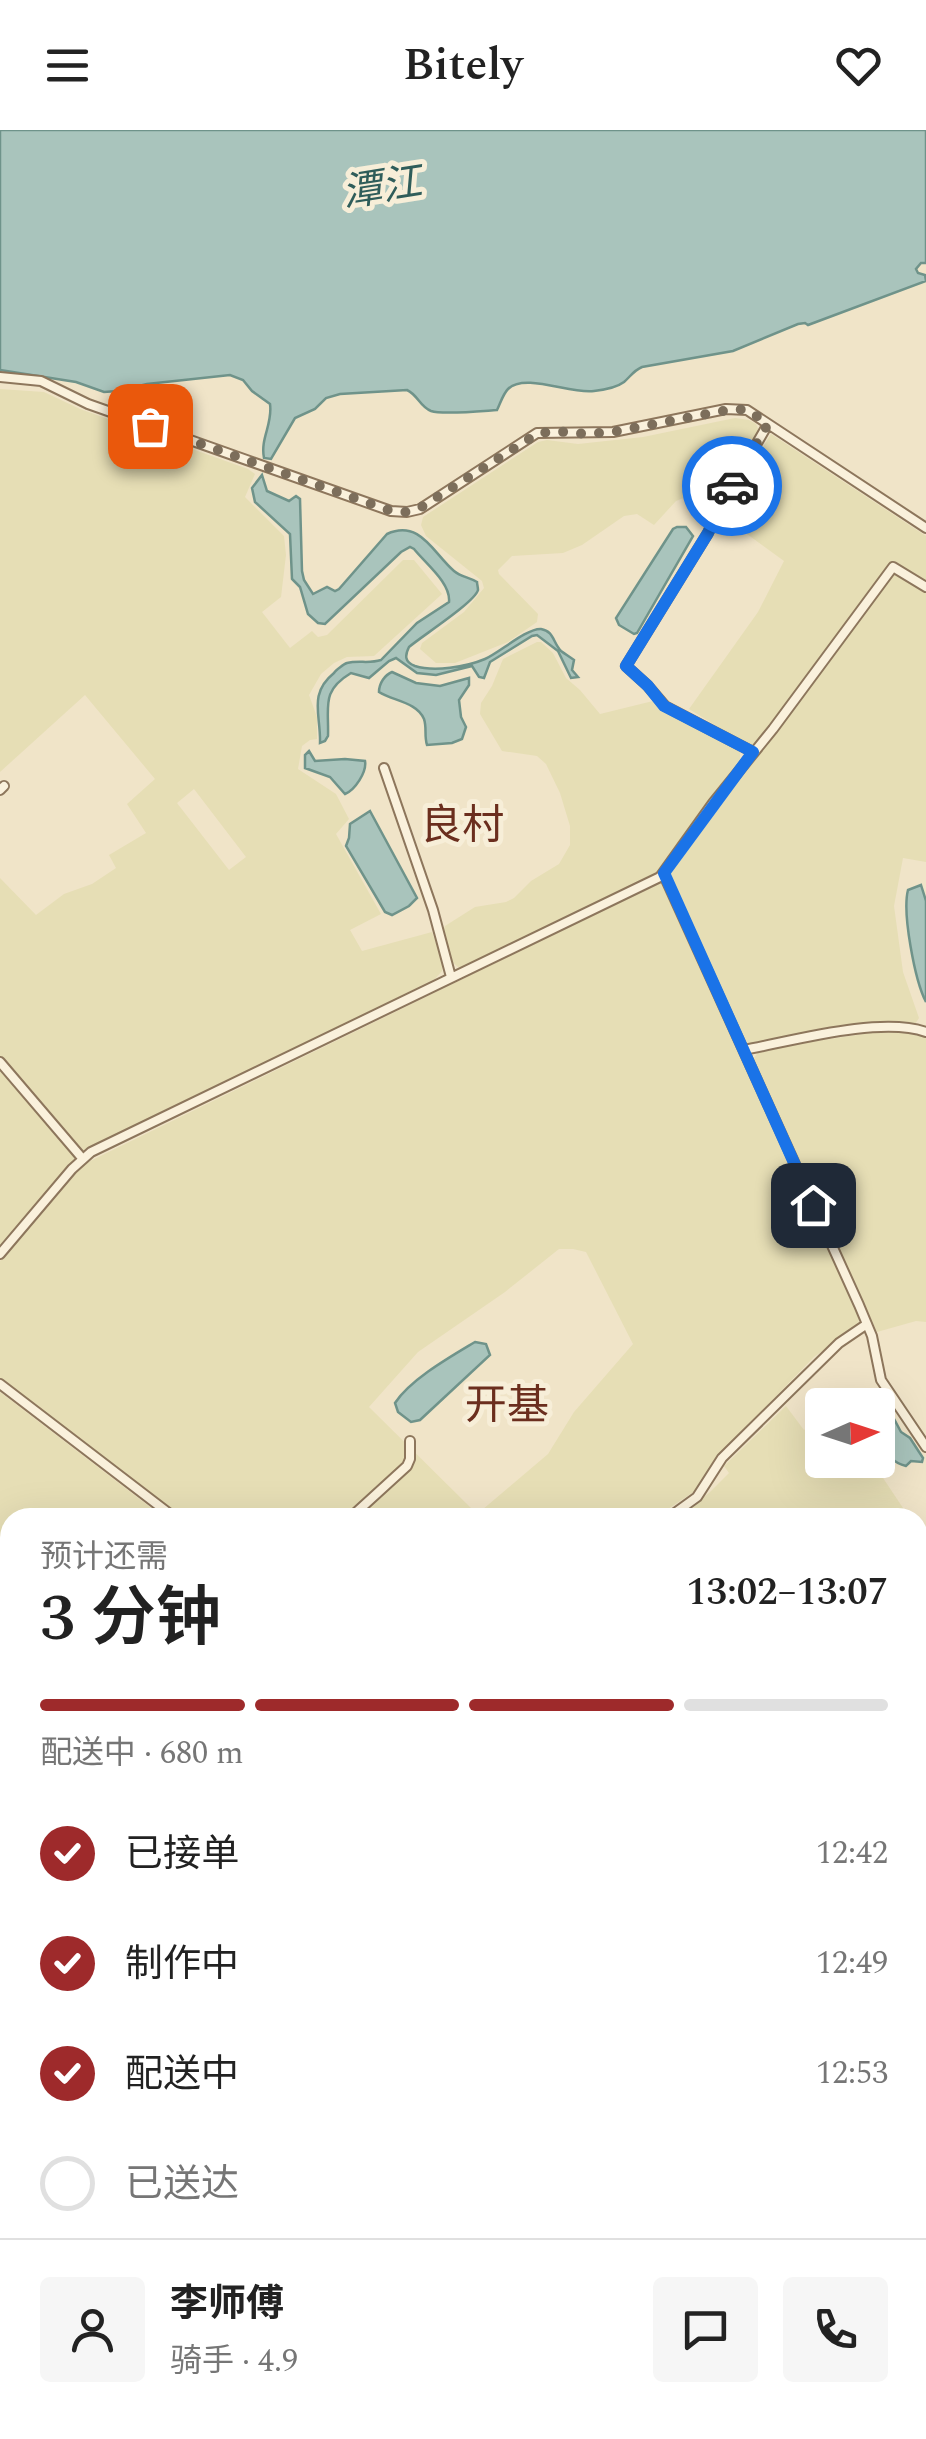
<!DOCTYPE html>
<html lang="zh">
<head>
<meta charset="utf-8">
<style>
  :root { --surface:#fff; --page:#f6f6f6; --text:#222; --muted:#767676; --line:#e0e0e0; --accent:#9e2a2b }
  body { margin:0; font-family:Spectral,"Noto Sans SC",serif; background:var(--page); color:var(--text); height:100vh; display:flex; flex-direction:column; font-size:38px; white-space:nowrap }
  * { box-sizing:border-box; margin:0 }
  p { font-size:32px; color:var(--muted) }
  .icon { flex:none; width:55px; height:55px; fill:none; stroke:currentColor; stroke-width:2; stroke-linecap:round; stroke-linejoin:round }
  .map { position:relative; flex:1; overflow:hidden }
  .panel { position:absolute; left:0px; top:1378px; width:928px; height:932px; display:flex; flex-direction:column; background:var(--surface); border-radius:30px 30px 0 0; box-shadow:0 10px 40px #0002 }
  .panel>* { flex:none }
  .needle { width:65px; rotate:87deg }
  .fabs { position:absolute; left:805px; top:1258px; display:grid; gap:20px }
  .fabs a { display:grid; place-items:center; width:90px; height:90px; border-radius:10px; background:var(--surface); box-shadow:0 10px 40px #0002; font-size:50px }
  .pin { position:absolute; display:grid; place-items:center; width:85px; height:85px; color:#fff; margin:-42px; border-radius:20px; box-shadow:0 5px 15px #0006 }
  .courier { position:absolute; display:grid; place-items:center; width:100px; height:100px; margin:-50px; border:8px solid #1a73e8; border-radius:50%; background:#fff; color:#222; box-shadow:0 2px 12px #0007 }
  .head em { font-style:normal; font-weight:600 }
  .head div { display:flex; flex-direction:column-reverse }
  .head { display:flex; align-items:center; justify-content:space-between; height:170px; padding:0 40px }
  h1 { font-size:65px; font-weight:600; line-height:75px }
  .bar { display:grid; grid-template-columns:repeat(4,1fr); gap:15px 10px; align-content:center; height:120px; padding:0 40px }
  .bar i { height:12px; border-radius:8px; background:var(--line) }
  .bar .selected { background:var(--accent) }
  .bar p { grid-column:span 4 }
  .line { display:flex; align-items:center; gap:25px; padding:0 40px; border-top:2px solid var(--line) }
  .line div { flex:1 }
  .round { display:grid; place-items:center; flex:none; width:105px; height:105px; border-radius:10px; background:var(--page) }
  ol { padding:0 40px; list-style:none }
  li { display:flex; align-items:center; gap:30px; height:110px }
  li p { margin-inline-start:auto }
  li .icon { padding:10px; border-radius:50%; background:var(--accent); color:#fff; stroke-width:4 }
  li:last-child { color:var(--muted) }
  li i { width:55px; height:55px; border:5px solid var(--line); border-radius:50% }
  header { display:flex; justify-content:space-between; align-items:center; height:130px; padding:0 40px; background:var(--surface); font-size:45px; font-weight:600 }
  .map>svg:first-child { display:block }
  .farmland { fill:#e6deb5; fill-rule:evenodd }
  .water { fill:#a9c4bc; stroke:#6f938a; stroke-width:2.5 }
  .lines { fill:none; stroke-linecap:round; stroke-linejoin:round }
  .minor-casing { stroke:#8d765c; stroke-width:12 }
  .minor { stroke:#faf1dc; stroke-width:8 }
  .done { stroke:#7c6e5b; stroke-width:10; stroke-dasharray:0 18 }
  .route { stroke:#1a73e8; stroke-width:12 }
  .labels { text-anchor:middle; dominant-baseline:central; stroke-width:10; stroke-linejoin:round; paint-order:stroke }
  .water-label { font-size:40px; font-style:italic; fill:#2f5d5a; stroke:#f7eed8 }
  .quarter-label { font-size:42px; fill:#6b2e1e; stroke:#f7eed8 }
</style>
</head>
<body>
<header><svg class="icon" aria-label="menu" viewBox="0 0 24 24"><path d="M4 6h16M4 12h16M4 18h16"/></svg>Bitely<svg class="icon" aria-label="heart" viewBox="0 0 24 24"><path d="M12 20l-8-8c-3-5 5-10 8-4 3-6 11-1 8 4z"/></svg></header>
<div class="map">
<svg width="926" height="2309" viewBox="0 0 926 2309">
  <rect width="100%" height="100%" fill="#f0e4c8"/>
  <path class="farmland" d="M0,259L44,262L80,279L248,339L255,344L245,367L284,406L286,425L281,467L262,482L290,518L312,501L318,507L327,505L403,430H414L442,464L374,526L347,527L334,533L321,544L309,565L317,587V609L310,610L302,616L298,639L336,664L349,689L336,704L381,784L350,800L362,821L432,802L443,833L442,841L435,849L85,1021L79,1019L0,926V748L36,785L64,764L92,754L116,738L109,725L146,703L127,674L155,649L85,565L0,642ZM194,659L246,727L229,740L177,673Z
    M735,288L749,290L756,294L759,301L723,361L703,360L676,371L654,395L637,384L624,386L582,415L563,423L512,426L498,440L499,444L538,484L537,492L508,512L455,533H436L420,519L422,513L464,482L484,458L482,451L426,406L421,395L423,387L538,312L547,310L578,314L643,307Z
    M771,304L926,406V453L893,431L772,598L752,618L689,579L758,482L784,431L721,385Z
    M893,441L900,443L926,461V732L903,728L894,776L903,842L919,888L915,894L883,891L747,915L669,746Z
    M537,512H541L553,523L566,548L580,560L600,584L653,571L662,578L736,616L740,622V631L669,729L653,748L466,838L458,837L451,831L443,801L445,796L475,777L506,772L514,768L531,751L559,734L570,715V696L560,663L546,634L537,626L502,621L480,584L481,573L492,556L503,529Z
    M659,753L666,754L858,1180L859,1195L814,1227L716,1329L701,1357L656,1387H183L0,1250V1131L82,1035ZM559,1119H573L586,1122L633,1214L574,1282L548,1324L482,1380H473L369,1277L418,1222L505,1162Z
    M891,900L926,907V1192L916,1191L877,1202L753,930L758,922L816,911Z
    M0,938L75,1026L74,1031L0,1118Z
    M0,1262L163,1387L10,1388V1494L0,1493Z
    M786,1276L804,1300L822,1287V1330H871L909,1387L674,1388L709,1363L729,1343L724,1336Z
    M926,1399V1779L918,1752V1401L919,1402Z
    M926,1799V1906L918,1894V1803Z
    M926,1931V2017L918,2014V1947Z"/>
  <path class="water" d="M0,0H926V133H921L916,139L918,143L925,145L926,151L808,195L805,193L798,194L733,221L642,237C633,241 631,246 624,252C616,258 603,260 594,261C572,265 525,242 508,259C503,264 500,274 497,280C482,281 443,285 431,281C420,277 418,265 407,260L340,264L326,268L315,279L295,288L271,329L264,328C260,308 273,294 270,274L252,261L243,250L230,245L147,254L118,261L104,262L76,252L0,240Z
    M262,345L267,361L289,371L296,366L300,369L302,441L304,450L313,464L327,457L335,461L339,459L387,404C420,389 433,423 454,441C461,447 469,447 477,452C477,454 478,457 478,460C475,472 422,506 409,517C405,525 404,532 415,536C434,542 466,537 485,529C499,523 527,498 541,499C554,501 553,513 561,521C565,524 570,527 574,530L572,540L578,547L571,548L558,521L537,505L532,506L490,532L484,548L479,547L472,536L436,545L417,543L396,528L389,531L369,548L351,543C321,561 329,576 328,606L325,611L320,613C321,585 308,564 334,543C336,540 344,534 347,533C359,530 369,534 381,530L417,493L449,472C451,453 426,434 414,419L410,417L401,422L325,494L318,493L308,484L300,457L292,449L290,404L255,372L252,358Z
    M677,397H686L693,406L637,503L634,504L619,495L616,488L673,399Z
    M392,542L416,553L440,556L469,548V555L459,570L461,587L466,597L462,609L452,613L427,615C424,605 427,598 424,589C417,572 393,571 379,562C379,553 385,545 392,542Z
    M309,621L315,631L345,629L365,631C367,642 355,660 345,664L330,647L305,638V625Z
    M370,681L417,768L409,776L392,785L385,782L346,716L349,708L350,694Z
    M921,755L926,771V872C915,851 902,783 908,760Z
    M475,1212L486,1214L490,1225L420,1290L411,1292L398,1282L395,1273C411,1249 450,1227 475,1212Z
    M871,1264H877L883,1268L901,1302L910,1308L923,1328L922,1332L911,1331L906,1336C893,1333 885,1323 878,1313V1275H862Z"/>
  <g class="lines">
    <defs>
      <path id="minor" d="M0,247L41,251L88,274L391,381L407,382L420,379L537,303L613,302L726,279L747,280L926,398
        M753,622L665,576L647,555L626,536L708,403L716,384L768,294
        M384,638L433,780L451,847
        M0,660L4,656
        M663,743L859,1175L872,1206L881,1250L926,1317
        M744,920C792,911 881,886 926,902
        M0,932L82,1028
        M0,1124L72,1039L91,1022L660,747L713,673L773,599L893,437L926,457
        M0,1254L175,1388
        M350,1388L407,1336L410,1329V1311
        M668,1388L697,1367L722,1328L839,1213L867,1194
        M918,1800L926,1796
        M676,2300L677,2309
        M213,2309L215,2300
        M760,2309L763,2300"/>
    </defs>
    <use href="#minor" class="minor-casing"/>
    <use href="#minor" class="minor"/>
  </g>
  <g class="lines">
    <path class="done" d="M150,296L391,381L406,382L420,378L537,304L554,301L586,304L613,302L733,279L748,280L768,294L732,356"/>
    <path class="route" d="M732,356L708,403L626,536L648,556L664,576L753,622L664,743L813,1075"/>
  </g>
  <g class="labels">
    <g class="water-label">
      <text transform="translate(382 59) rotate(-9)">潭江</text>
    </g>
    <g class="quarter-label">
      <text x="462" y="696">良村</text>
      <text x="507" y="1276">开基</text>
    </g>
  </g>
</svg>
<div class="fabs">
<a><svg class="needle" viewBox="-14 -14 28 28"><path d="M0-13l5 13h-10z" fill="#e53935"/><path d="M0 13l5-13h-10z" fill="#767676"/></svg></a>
</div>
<div class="pin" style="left:150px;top:296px;background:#ea580c"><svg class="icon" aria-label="bag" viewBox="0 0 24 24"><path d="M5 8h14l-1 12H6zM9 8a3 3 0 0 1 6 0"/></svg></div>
<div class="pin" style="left:813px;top:1075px;background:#1f2937"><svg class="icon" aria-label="home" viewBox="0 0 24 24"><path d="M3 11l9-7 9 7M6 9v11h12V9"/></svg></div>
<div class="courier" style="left:732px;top:356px"><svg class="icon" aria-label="car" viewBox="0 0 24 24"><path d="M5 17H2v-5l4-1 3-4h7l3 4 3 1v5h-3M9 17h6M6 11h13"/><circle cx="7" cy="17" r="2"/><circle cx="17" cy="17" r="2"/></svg></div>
<section class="panel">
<div class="head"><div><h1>3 分钟</h1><p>预计还需</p></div><em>13:02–13:07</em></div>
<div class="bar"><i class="selected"></i><i class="selected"></i><i class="selected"></i><i></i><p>配送中 · 680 m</p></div>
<ol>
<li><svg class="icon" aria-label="check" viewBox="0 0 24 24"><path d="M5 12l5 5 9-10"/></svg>已接单<p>12:42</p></li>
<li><svg class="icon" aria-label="check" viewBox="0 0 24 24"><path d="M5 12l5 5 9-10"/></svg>制作中<p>12:49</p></li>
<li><svg class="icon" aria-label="check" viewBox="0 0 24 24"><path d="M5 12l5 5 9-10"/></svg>配送中<p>12:53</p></li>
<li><i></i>已送达</li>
</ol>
<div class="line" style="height:180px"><a class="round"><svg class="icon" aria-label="person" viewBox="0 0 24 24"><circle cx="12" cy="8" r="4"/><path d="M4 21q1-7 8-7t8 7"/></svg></a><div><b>李师傅</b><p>骑手 · 4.9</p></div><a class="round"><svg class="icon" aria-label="chat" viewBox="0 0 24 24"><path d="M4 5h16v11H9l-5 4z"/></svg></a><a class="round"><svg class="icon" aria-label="phone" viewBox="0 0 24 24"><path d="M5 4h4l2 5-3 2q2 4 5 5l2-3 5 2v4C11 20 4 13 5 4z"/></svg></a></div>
</section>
</div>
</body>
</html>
